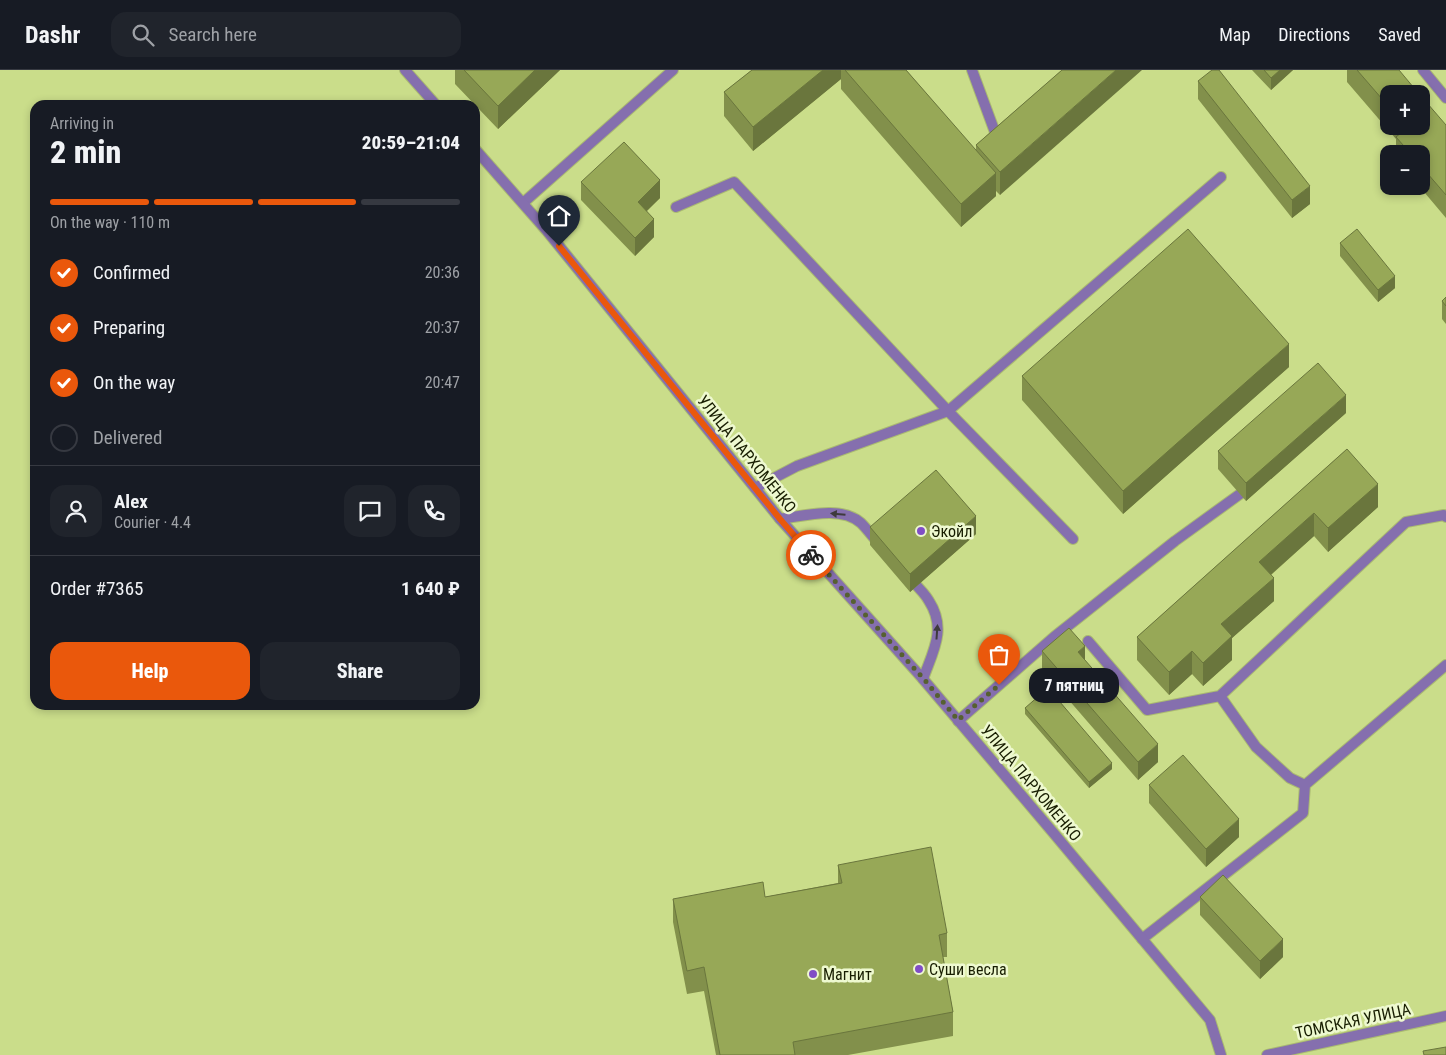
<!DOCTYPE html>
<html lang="en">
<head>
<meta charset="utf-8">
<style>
  :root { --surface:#171b24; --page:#20242c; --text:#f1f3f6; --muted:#9ea1a6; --line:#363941; --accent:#ea580c }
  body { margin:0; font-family:"Roboto Condensed",sans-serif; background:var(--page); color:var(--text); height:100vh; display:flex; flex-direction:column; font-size:19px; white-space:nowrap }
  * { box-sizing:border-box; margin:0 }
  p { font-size:16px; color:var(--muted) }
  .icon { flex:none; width:28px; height:28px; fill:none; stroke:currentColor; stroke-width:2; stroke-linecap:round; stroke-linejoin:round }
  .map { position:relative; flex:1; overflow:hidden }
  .sheet { position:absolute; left:30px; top:30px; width:450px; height:610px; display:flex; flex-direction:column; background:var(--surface); border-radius:15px; box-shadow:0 2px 8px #0003 }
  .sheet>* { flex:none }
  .controls { position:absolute; left:1380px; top:15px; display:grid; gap:10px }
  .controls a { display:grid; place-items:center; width:50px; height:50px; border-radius:10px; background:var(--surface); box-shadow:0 2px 8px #0003; font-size:25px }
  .pin { position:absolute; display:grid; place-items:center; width:42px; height:42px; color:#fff; margin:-51px -21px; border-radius:50% 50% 50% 0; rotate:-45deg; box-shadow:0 0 5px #0007 }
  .pin .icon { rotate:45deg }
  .courier { position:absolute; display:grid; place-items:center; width:50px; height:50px; margin:-25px; border:4px solid #ea580c; border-radius:50%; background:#fff; color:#222; box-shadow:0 1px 6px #0007 }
  .bubble { position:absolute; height:35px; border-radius:15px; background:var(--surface); box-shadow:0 2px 8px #0003; font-size:16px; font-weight:800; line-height:35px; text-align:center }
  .headline em { font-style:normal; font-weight:800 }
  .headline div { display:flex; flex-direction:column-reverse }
  .headline { display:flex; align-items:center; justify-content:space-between; height:85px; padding:0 20px }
  h1 { font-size:32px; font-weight:800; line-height:38px }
  .bar { display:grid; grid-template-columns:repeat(4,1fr); gap:8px 5px; align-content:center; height:60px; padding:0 20px }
  .bar i { height:6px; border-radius:4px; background:var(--line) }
  .bar .active { background:var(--accent) }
  .bar p { grid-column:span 4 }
  .line { display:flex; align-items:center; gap:12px; padding:0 20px; border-top:1px solid var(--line) }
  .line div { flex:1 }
  .round { display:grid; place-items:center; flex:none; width:52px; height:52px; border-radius:15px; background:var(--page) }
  ol { padding:0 20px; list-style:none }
  li { display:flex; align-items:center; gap:15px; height:55px }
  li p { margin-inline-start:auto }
  li .icon { padding:5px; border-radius:50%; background:var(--accent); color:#fff; stroke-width:4 }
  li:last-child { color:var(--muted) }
  li i { width:28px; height:28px; border:2px solid var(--line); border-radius:50% }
  .button { display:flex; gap:10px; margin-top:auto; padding:10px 20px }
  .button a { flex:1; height:58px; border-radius:15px; background:var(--accent); color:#fff; font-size:20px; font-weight:800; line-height:58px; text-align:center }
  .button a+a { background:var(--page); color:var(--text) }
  header { display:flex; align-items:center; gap:30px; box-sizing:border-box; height:70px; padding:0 25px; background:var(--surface); border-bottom:1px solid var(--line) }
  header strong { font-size:24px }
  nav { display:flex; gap:28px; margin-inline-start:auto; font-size:18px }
  .search { width:350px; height:45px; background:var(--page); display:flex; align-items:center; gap:12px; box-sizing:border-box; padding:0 18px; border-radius:15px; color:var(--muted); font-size:19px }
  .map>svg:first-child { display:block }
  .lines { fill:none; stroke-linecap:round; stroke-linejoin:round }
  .service-casing { stroke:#aaba71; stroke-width:12 }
  .minor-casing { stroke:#aaba71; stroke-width:12 }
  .tertiary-casing { stroke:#aaba71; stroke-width:12 }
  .service { stroke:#856fae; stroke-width:10 }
  .minor { stroke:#856fae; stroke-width:10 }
  .tertiary { stroke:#856fae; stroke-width:10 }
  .wall { fill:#82904b }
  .shaded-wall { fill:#6a763d }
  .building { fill:#97a857; stroke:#6a763d }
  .oneway { fill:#3e3a3d }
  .done { stroke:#566030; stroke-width:5; stroke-dasharray:0 9 }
  .route { stroke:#ea580c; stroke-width:6 }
  .poi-dot { fill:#804ec6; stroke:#eef9d0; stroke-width:2 }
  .labels { text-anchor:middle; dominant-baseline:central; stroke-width:5; stroke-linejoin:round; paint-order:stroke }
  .street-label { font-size:16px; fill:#171d00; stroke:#eef9d0 }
  .poi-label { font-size:16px; fill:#171d00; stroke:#eef9d0; text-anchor:start }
</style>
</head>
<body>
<header>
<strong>Dashr</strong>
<div class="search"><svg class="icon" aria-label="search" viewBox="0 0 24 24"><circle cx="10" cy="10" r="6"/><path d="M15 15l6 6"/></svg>Search here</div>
<nav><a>Map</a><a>Directions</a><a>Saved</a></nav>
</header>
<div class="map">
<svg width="1446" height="985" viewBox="0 0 1446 985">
  <rect width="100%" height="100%" fill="#cadd8a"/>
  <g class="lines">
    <defs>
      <path id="service" d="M972,0L996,65
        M1423,0L1446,28
        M676,137L734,112L948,341L1073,469
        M755,418L797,396L948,341L1221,107
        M780,449C804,446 841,435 861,453C867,459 873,467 879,474
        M908,507C915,514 924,522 929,531C947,559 933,581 923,609
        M1088,571L1147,640L1220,626L1406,452L1444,445L1446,447
        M1220,626L1256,677L1290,708L1305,715
        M958,651L1054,567L1175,471L1240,424
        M1142,869L1303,743L1305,715L1446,595"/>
      <path id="minor" d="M523,133L673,0
        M1267,985L1446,946"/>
      <path id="tertiary" d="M405,0L436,35
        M475,79L547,161L780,449L923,609L1056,766L1210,950L1221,985"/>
    </defs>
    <use href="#service" class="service-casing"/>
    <use href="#minor" class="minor-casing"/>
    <use href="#tertiary" class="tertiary-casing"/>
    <use href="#service" class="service"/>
    <use href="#minor" class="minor"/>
    <use href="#tertiary" class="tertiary"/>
  </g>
  <path class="wall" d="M455,0H560L498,59L455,14Z
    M752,0H906L976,81V75L1062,0L1000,125L996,121V126L961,157L841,19V9L753,81L724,46V22Z
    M1252,0H1293L1271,20Z
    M1347,0H1399L1389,24V56H1421L1446,55V148L1419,116H1421V84H1396V69L1347,12Z
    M1198,11L1310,134L1292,148L1198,29Z
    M581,112L660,128L647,141L654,167L635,186L581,130Z
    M1340,173L1395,218L1378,232L1340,186Z
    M1446,227V254L1442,249V231Z
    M1289,297L1123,444L1022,330V306Z
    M1346,343L1246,431L1218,399V381Z
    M1347,379L1378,437L1328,482L1314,466L1271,505L1274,531L1232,568V590L1203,616L1192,604L1169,625L1137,590V567Z
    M870,457L976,464L910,522L870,475Z
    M1042,581L1085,590L1158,692L1138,710L1042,599Z
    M1025,638L1112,699L1089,718L1025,644Z
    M1149,715L1239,767L1206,797L1149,733Z
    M838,795L947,863V887H943L953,942V966L848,985H716L704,921L687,924L673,852V829L765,827L838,813Z
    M1200,827L1283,887L1260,909L1200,845Z"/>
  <path class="shaded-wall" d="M535,0H560L498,59V36Z
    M823,0H841V9L753,81V57Z
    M1116,0H1142L1000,125V102Z
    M1280,0H1293L1271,20V8Z
    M996,103V126L961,157V134Z
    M660,110V128L638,149V132Z
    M1310,116V134L1292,148V130Z
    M654,149V167L635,186V168Z
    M1395,206V218L1378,232V220Z
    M1289,274V297L1123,444V421Z
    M1346,325V343L1246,431V413Z
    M1378,414V437L1328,482V458Z
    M1314,443V466L1259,515V492Z
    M976,446V464L910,522V504Z
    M1274,508V531L1232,568V590L1203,616V593L1221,554Z
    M1085,576V594L1078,582Z
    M1192,581V604L1169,625V602Z
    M1158,674V692L1138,710V692Z
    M1112,693V699L1089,718V712Z
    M1239,749V767L1206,797V779Z
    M1283,869V887L1260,909V891Z"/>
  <path class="building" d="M464,0H535L498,36Z
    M752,0H823L753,57L724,22Z
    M845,0H906L996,103L961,134Z
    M1062,0H1116L1000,102L976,75Z
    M1212,0H1219L1310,116L1292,130L1198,11Z
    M1264,0H1280L1271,8Z
    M1357,0H1399L1419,24H1389V37Z
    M1421,26L1446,55V125L1421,96V84H1411L1396,67L1407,58L1405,56H1421Z
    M624,72L660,110L638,132L654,149L635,168L581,112Z
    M1188,159L1289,274L1123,421L1022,306Z
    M1357,159L1395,206L1378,220L1340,173Z
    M1446,227V236L1442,231Z
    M1318,293L1346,325L1246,413L1218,381Z
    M1347,379L1378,414L1328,458L1314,443L1259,492L1274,508L1221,554L1232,566L1203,593L1192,581L1169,602L1137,567Z
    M936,400L976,446L910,504L870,457Z
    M1069,558L1085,576L1078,582L1158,674L1138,692L1042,581Z
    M1048,618L1112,693L1089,712L1025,638Z
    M1183,685L1239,749L1206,779L1149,715Z
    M931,777L947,863L939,865L953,942L793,972L795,985H720L704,897L687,901L673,829L763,812L765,827L842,813L838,795Z
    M1223,805L1283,869L1260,891L1200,827Z
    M1446,977V985H1424L1423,981Z"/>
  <defs><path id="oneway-solid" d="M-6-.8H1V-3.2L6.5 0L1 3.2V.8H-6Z" transform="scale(1.25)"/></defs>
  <g class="oneway">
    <use href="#oneway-solid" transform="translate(838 444) rotate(-175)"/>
    <use href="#oneway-solid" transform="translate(937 562) rotate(-86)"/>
  </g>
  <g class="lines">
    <path class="done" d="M811,485L923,608L958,650L999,615"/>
    <path class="route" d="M559,176L780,449L811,485"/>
  </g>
  <g class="poi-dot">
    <circle cx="921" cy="461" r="5"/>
    <circle cx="919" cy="899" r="5"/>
    <circle cx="813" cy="904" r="5"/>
  </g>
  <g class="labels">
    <g class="street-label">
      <text transform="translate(747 384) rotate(51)">УЛИЦА ПАРХОМЕНКО</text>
      <text transform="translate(1031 713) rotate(50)">УЛИЦА ПАРХОМЕНКО</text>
      <text transform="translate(1353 951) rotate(-12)">ТОМСКАЯ УЛИЦА</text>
    </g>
    <g class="poi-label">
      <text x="931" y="461">Экойл</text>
      <text x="929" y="899">Суши весла</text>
      <text x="823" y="904">Магнит</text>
    </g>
  </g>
</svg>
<div class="controls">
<a>+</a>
<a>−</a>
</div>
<div class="pin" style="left:999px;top:615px;background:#ea580c"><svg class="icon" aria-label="bag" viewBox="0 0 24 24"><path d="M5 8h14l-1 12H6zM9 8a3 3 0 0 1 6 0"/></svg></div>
<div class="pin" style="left:559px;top:176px;background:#1f2937"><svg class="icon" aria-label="home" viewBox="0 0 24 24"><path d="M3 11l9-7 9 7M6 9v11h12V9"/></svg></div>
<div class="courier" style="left:811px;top:485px"><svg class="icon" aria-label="bike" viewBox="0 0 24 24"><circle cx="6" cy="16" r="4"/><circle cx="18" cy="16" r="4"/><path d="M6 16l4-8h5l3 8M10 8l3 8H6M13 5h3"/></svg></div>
<div class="bubble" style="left:1029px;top:598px;width:90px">7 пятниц</div>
<section class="sheet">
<div class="headline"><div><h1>2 min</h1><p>Arriving in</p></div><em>20:59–21:04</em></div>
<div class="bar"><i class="active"></i><i class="active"></i><i class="active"></i><i></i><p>On the way · 110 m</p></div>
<ol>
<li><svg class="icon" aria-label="check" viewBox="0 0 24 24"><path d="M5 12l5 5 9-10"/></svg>Confirmed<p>20:36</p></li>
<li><svg class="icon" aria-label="check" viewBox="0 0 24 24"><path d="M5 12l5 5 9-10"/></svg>Preparing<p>20:37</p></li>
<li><svg class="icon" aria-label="check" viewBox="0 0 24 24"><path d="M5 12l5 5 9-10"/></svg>On the way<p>20:47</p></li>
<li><i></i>Delivered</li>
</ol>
<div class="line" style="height:90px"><a class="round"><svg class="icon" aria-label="person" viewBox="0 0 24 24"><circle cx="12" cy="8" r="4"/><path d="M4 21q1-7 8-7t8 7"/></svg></a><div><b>Alex</b><p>Courier · 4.4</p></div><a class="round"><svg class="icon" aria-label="chat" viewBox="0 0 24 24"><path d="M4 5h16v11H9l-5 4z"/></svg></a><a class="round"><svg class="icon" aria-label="phone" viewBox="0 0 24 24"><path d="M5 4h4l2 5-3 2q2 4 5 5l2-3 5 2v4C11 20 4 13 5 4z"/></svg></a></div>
<div class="line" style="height:65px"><div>Order #7365</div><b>1 640 ₽</b></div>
<div class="button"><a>Help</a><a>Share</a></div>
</section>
</div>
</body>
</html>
